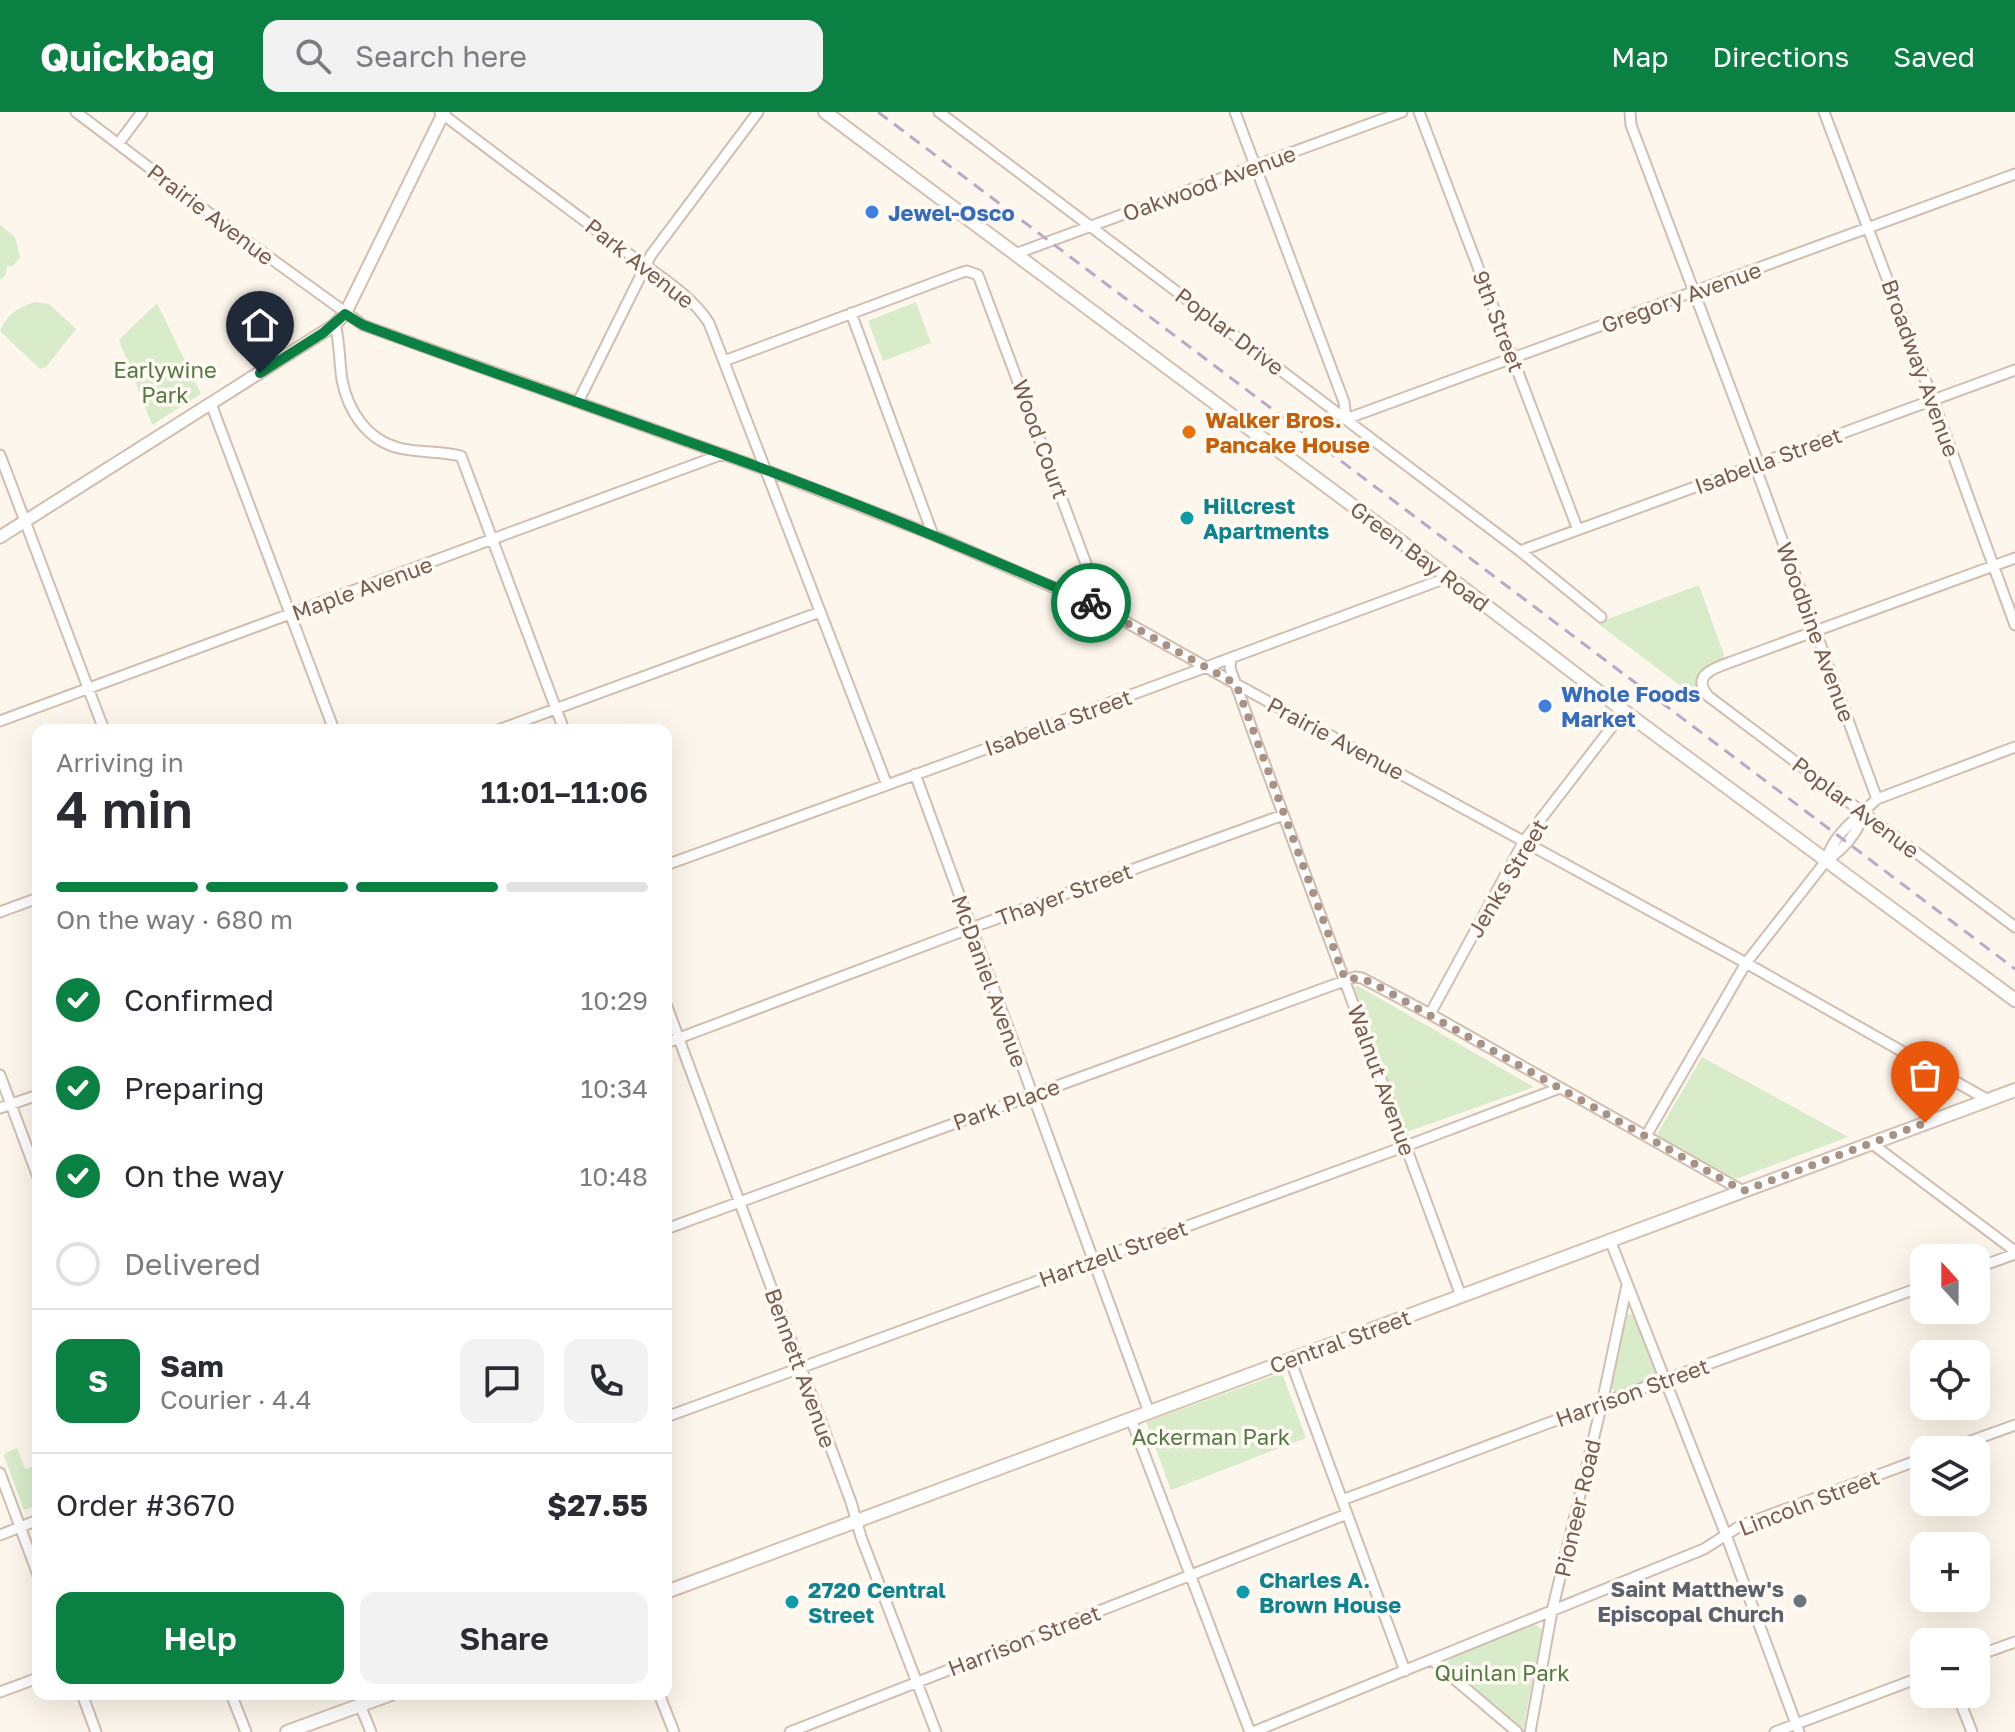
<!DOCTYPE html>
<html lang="en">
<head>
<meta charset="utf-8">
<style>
  :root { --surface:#fff; --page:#f2f2f3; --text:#2b2b33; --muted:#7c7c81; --line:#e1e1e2; --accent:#0b8043 }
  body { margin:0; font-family:"Golos Text",sans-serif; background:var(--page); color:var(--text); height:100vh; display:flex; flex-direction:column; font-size:30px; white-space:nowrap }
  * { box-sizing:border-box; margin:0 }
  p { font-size:26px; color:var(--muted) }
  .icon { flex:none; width:44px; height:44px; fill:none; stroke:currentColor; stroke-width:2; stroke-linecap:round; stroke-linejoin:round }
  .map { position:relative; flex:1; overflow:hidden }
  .drawer { position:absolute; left:32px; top:612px; width:640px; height:976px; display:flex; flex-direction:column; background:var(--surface); border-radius:16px; box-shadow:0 8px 32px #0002 }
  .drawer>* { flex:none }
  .needle { width:52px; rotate:339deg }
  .tools { position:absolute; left:1910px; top:1132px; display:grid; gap:16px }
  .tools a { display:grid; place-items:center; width:80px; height:80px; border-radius:16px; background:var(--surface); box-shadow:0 8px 32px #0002; font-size:40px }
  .pin { position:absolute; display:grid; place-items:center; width:68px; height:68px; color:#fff; margin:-82px -34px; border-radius:50% 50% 50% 0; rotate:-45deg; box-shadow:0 0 8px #0007 }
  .pin .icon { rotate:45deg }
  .courier { position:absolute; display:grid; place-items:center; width:80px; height:80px; margin:-40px; border:6px solid #0b8043; border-radius:50%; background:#fff; color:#222; box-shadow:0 2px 10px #0007 }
  .overview em { font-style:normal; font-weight:600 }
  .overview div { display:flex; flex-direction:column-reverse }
  .overview { display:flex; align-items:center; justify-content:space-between; height:136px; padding:0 24px }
  h1 { font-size:52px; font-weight:600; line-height:60px }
  .bar { display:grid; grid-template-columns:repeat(4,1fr); gap:12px 8px; align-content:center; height:96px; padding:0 24px }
  .bar i { height:10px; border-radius:6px; background:var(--line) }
  .bar .active { background:var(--accent) }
  .bar p { grid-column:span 4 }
  .line { display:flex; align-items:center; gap:20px; padding:0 24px; border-top:2px solid var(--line) }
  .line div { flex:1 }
  .round { display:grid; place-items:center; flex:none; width:84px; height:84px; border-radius:16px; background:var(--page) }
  ol { padding:0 24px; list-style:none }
  li { display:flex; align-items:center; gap:24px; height:88px }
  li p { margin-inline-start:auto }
  li .icon { padding:8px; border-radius:50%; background:var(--accent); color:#fff; stroke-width:4 }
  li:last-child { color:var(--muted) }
  li i { width:44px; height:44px; border:4px solid var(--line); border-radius:50% }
  .button { display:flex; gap:16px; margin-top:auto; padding:16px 24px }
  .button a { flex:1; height:92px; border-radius:16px; background:var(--accent); color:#fff; font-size:32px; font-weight:600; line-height:92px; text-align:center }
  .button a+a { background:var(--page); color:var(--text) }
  header { display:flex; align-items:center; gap:48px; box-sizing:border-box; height:112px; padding:0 40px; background:var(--accent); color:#fff }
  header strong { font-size:38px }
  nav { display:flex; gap:44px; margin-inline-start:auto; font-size:28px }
  .search { width:560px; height:72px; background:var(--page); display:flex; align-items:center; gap:20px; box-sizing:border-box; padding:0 28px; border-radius:16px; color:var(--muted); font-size:30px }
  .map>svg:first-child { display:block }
  .green { fill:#d8ecc9 }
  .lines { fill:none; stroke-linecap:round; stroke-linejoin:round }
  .minor-casing { stroke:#d1beb0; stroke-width:13 }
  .tertiary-casing { stroke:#d1beb0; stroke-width:15 }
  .secondary-casing { stroke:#d6c0b0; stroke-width:16 }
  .minor { stroke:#fff; stroke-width:9 }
  .tertiary { stroke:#fff; stroke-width:11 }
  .secondary { stroke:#fff; stroke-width:12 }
  .rail { stroke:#b9a8c9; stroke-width:3; stroke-dasharray:12 8; stroke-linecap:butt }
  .done { stroke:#a89285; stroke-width:8; stroke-dasharray:0 14.4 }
  .route { stroke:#0b8043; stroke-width:10 }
  .shop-dot { fill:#3f7fe0; stroke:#fffaf3; stroke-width:3 }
  .food-dot { fill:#e8710a; stroke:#fffaf3; stroke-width:3 }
  .culture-dot { fill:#0f9aa8; stroke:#fffaf3; stroke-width:3 }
  .worship-dot { fill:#6b7280; stroke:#fffaf3; stroke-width:3 }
  .labels { text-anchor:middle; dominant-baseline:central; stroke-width:7; stroke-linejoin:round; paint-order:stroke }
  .street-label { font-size:22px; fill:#7a5c4d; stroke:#fffaf3 }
  .shop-label { font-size:22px; font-weight:bold; fill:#366cbe; stroke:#fffaf3; text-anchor:start }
  .park-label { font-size:22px; fill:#537a41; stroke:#fffaf3 }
  .food-label { font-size:22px; font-weight:bold; fill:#c56008; stroke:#fffaf3; text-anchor:start }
  .culture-label { font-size:22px; font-weight:bold; fill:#0d838f; stroke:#fffaf3; text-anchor:start }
  .worship-label { font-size:22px; font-weight:bold; fill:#5b616d; stroke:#fffaf3; text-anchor:end }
</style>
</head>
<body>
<header>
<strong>Quickbag</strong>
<div class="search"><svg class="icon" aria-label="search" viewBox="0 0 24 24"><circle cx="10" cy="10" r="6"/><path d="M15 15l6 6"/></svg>Search here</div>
<nav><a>Map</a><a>Directions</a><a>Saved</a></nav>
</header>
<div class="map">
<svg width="2015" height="1620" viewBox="0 0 2015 1620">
  <rect width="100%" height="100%" fill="#fdf6ec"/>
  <path class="green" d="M0,113L15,125L20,145L13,154H7L6,163L0,168Z
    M35,190L49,192L76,217L46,255L40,257L0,219C7,203 18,195 35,190Z
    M916,190L931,231L883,249L868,209Z
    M157,191L201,282L152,313L119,228Z
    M1699,473L1724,543V547C1693,559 1704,558 1694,584L1597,511Z
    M1358,874L1534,975L1407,1020L1354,875Z
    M1702,945L1830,1015L1848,1025L1736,1067L1656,1024Z
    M1629,1202L1635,1203L1659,1260L1658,1265L1615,1280L1611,1275L1610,1271L1624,1206Z
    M1282,1261L1306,1326L1171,1378L1146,1310Z
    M17,1336L25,1357L38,1353V1393L24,1398L4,1344L5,1341Z
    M1531,1513H1537L1542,1518L1523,1618H1520L1447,1555L1446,1552L1450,1547Z"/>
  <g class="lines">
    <defs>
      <path id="minor" d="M76,0L230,117L363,213L766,358L933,423L1103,497L1236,572L1746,851L1988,988
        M440,0C501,47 564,93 626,140C653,160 691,182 709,211L887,673
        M939,0L1520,439L1601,505
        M1235,0L1344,290L1346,307L2015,62
        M1419,0L1578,418
        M1630,0L1631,13L1756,344L1758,362L1877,687
        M1824,0L1933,288L2015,513
        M118,32L142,0
        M1015,142L1402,0
        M851,201L933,423
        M335,212C340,231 339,248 342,268C348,299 367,328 399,336C419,341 441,339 461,344L564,618
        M724,249L960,161L967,159L978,163L1103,497
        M578,290L651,143L758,0
        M211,292L334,618
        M0,343L104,618
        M1520,439L2015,258
        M2015,446L1731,550C1714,556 1691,563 1708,584L2015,815
        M1231,546L1230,556L1255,626L1461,1184
        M0,609L723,342
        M498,618L820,500
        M915,662L1149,1300
        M1826,748C1834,721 1857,706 1877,687L2015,635
        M666,753L945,652L1449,465
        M0,800L38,786
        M666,892L851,1390L861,1425L936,1620
        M1430,902L1524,729L1624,599
        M666,931L971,816L1283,703
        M0,963L38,1065
        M0,996L38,983
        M1646,1024L1746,851L1826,749C1842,738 1860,720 1863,700
        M1871,1031L2015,1139
        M666,1117L1355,865L1362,866L1430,902L1743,1079
        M1610,1128L1726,1423L1799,1620
        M1976,1156L2015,1142
        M1290,1247L1405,1559
        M666,1305L1406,1034L1560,976
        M1131,1307L1250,1620
        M1946,1338L2015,1313
        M0,1361L38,1463
        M1342,1388L1664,1268L1924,1174
        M0,1423L38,1408
        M1976,1544L2015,1530
        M1432,1548L1517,1620
        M0,1580L38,1566
        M82,1582L96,1620
        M231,1582L246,1620
        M659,1582L674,1620
        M1957,1582L1972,1620
        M360,1593L371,1620
        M790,1620L1347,1402
        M1253,1620L1704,1437L1740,1414L1924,1346
        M1530,1620L1552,1499L1602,1291L1627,1173
        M1775,1620L1924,1564"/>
      <path id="tertiary" d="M0,425L333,214L345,202L444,0"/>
      <path id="secondary" d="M825,0L1455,470L1624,599L2015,888
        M666,1480L2015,978
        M287,1620L391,1582"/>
    </defs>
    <use href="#minor" class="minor-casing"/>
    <use href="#tertiary" class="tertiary-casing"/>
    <use href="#secondary" class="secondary-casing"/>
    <use href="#minor" class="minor"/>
    <use href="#tertiary" class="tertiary"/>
    <use href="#secondary" class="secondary"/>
    <path class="rail" d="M878,0L2015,857"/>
  </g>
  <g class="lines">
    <path class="done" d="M1091,491L1236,572L1345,867L1362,866L1385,878L1743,1079L1925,1011"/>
    <path class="route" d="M260,261L323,221L345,202L363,213C493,261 623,306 753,353C867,395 980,442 1091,491"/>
  </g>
  <g class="shop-dot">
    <circle cx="872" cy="100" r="8"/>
    <circle cx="1545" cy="594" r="8"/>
  </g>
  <circle class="food-dot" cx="1189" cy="320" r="8"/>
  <g class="culture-dot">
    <circle cx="1187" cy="406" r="8"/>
    <circle cx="1243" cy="1480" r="8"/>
    <circle cx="792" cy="1490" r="8"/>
  </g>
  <circle class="worship-dot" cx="1800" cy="1489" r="8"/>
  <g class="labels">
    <g class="street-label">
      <text transform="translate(1209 71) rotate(-20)">Oakwood Avenue</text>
      <text transform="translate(211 102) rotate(37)">Prairie Avenue</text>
      <text transform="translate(640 151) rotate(38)">Park Avenue</text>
      <text transform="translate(1681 185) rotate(-20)">Gregory Avenue</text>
      <text transform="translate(1499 209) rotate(69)">9th Street</text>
      <text transform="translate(1230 219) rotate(37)">Poplar Drive</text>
      <text transform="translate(1921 256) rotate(70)">Broadway Avenue</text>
      <text transform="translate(1041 327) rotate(70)">Wood Court</text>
      <text transform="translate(1768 348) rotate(-20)">Isabella Street</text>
      <text transform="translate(1420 444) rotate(37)">Green Bay Road</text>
      <text transform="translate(362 476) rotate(-20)">Maple Avenue</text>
      <text transform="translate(1816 520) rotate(70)">Woodbine Avenue</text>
      <text transform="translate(1058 610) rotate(-20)">Isabella Street</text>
      <text transform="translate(1336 626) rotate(28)">Prairie Avenue</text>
      <text transform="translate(1856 695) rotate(37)">Poplar Avenue</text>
      <text transform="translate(1507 766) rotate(-59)">Jenks Street</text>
      <text transform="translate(1064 782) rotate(-20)">Thayer Street</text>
      <text transform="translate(990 869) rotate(70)">McDaniel Avenue</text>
      <text transform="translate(1382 968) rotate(70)">Walnut Avenue</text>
      <text transform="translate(1006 992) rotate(-20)">Park Place</text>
      <text transform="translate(1113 1141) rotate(-20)">Hartzell Street</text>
      <text transform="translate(1340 1229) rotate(-20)">Central Street</text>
      <text transform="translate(801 1256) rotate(70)">Bennett Avenue</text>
      <text transform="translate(1632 1280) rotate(-20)">Harrison Street</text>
      <text transform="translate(1809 1390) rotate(-21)">Lincoln Street</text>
      <text transform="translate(1577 1396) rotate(-77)">Pioneer Road</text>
      <text transform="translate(1024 1528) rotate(-21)">Harrison Street</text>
    </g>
    <g class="shop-label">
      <text x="888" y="100">Jewel-Osco</text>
      <text x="1561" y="581">Whole Foods<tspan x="1561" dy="25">Market</tspan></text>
    </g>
    <g class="park-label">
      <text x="165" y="257">Earlywine<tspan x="165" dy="25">Park</tspan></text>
      <text x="1211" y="1324">Ackerman Park</text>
      <text x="1502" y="1560">Quinlan Park</text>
    </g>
    <g class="food-label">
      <text x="1205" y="307">Walker Bros.<tspan x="1205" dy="25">Pancake House</tspan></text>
    </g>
    <g class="culture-label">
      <text x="1203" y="393">Hillcrest<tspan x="1203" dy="25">Apartments</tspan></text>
      <text x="1259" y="1467">Charles A.<tspan x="1259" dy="25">Brown House</tspan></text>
      <text x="808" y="1477">2720 Central<tspan x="808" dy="25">Street</tspan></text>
    </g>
    <g class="worship-label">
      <text x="1784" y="1476">Saint Matthew's<tspan x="1784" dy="25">Episcopal Church</tspan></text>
    </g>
  </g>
</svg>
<div class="tools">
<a><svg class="needle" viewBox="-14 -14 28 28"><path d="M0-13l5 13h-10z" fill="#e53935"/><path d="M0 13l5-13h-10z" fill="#7c7c81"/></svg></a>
<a><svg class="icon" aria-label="locate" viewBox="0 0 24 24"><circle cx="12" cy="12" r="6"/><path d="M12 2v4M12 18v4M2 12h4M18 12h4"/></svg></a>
<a><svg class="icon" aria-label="layers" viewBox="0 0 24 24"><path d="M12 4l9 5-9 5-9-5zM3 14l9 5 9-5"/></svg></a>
<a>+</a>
<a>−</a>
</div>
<div class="pin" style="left:1925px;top:1011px;background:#ea580c"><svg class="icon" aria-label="bag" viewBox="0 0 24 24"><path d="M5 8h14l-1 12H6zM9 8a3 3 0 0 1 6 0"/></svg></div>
<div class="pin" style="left:260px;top:261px;background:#1f2937"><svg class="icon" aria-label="home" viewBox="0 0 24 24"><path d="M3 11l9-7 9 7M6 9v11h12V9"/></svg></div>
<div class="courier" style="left:1091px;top:491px"><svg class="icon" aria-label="bike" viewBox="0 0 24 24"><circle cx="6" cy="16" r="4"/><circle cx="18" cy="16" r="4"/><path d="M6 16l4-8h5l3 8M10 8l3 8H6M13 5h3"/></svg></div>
<section class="drawer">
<div class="overview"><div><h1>4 min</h1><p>Arriving in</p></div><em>11:01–11:06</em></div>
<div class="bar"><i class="active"></i><i class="active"></i><i class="active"></i><i></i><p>On the way · 680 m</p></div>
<ol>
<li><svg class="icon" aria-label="check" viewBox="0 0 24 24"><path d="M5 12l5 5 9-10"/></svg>Confirmed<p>10:29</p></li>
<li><svg class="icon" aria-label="check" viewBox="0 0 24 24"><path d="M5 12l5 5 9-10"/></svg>Preparing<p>10:34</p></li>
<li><svg class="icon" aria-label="check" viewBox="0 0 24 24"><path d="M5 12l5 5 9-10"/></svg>On the way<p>10:48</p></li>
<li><i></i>Delivered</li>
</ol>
<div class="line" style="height:144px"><b class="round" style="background:var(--accent);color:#fff">S</b><div><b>Sam</b><p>Courier · 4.4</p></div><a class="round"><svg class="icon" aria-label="chat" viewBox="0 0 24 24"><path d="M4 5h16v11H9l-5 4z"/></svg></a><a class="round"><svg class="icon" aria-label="phone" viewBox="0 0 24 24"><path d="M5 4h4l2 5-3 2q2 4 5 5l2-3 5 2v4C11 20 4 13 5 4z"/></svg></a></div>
<div class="line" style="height:104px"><div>Order #3670</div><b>$27.55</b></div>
<div class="button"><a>Help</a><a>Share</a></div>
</section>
</div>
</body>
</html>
